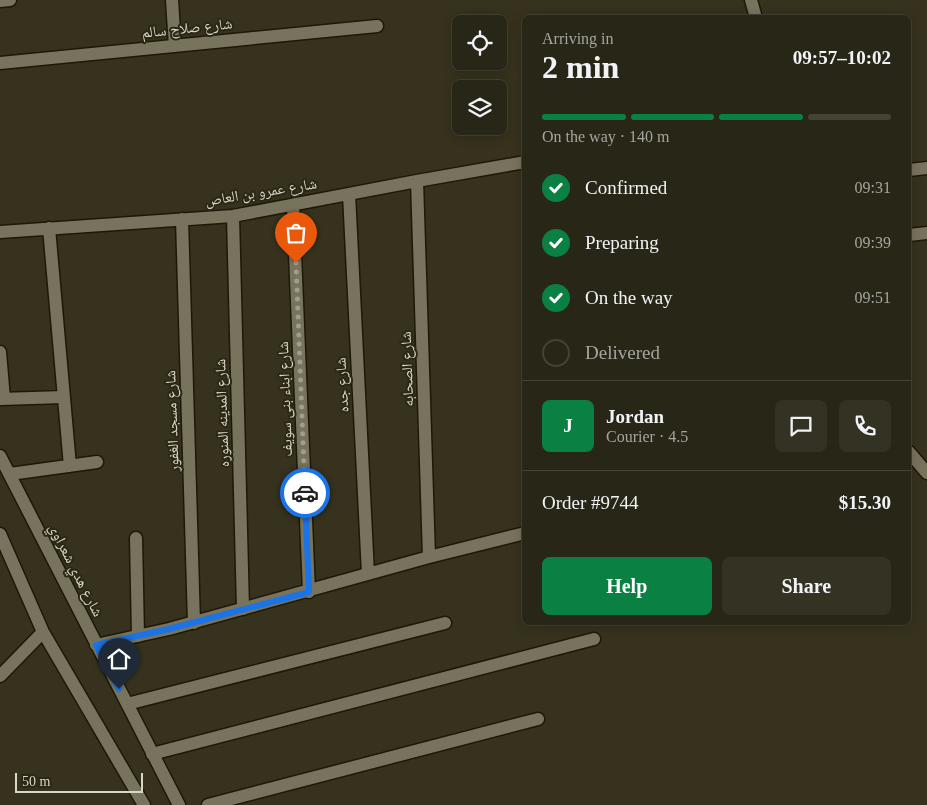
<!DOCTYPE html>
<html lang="en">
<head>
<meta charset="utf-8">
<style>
  :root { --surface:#282616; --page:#343223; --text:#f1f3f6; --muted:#a5a5a1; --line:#444335; --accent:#0b8043 }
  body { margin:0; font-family:"Times New Roman","Noto Naskh Arabic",serif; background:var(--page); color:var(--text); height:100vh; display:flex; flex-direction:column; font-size:19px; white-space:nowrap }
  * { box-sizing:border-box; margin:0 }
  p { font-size:16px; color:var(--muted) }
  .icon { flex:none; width:28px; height:28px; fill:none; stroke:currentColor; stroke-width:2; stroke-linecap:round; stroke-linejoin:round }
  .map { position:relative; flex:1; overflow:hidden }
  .drawer { position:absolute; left:522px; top:15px; width:389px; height:610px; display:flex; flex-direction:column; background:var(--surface); border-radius:8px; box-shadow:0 2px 12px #0003,0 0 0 1px var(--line) }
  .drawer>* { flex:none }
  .controls { position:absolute; left:452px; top:15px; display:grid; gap:10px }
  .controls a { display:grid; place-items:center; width:55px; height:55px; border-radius:8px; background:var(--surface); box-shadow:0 2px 12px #0003,0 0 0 1px var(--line); font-size:25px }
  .scale { position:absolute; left:15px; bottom:12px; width:128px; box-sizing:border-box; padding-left:5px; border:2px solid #d9d6ca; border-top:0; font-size:14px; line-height:18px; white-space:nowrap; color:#d9d6ca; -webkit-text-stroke:4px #2c2814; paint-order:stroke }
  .pin { position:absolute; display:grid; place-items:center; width:42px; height:42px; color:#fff; margin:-51px -21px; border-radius:50% 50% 50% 0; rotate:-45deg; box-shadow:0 0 5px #0007 }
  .pin .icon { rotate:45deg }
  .courier { position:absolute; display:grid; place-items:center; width:50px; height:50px; margin:-25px; border:4px solid #1a73e8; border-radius:50%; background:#fff; color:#222; box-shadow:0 1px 6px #0007 }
  .headline em { font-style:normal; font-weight:700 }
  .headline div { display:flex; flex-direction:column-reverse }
  .headline { display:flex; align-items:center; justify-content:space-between; height:85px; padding:0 20px }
  h1 { font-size:32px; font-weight:700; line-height:38px }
  .bar { display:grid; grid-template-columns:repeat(4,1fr); gap:8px 5px; align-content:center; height:60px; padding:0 20px }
  .bar i { height:6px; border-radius:4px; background:var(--line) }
  .bar .current { background:var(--accent) }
  .bar p { grid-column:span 4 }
  .line { display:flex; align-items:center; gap:12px; padding:0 20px; border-top:1px solid var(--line) }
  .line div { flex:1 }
  .round { display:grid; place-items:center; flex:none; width:52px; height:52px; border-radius:8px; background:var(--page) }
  ol { padding:0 20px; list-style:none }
  li { display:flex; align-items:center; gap:15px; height:55px }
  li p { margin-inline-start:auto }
  li .icon { padding:5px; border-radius:50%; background:var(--accent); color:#fff; stroke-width:4 }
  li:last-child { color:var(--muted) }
  li i { width:28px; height:28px; border:2px solid var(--line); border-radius:50% }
  .cta { display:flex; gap:10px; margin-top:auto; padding:10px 20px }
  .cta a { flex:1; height:58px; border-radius:8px; background:var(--accent); color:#fff; font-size:20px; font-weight:700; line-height:58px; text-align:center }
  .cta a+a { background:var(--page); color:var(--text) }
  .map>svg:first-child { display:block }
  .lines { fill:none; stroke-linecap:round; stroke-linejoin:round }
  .minor-casing { stroke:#1e1906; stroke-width:15 }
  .minor { stroke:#78735d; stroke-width:12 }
  .done { stroke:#a09d8e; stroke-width:5; stroke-dasharray:0 9 }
  .route { stroke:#1a73e8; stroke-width:6 }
  .labels { text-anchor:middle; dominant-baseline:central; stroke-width:4; stroke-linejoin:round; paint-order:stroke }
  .street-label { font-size:15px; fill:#d9d6ca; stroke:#2c2814 }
</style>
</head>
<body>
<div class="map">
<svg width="927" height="805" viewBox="0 0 927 805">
  <rect width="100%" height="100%" fill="#36321e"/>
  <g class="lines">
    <defs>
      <path id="minor" d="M172,0L175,46
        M751,0L756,18
        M0,1L10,0
        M0,63L377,26
        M909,170L927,168
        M417,181L429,557
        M349,194L368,574
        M293,205L309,592
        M233,216L243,609
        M182,219L194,623
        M49,228L70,466
        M0,232L233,216L417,181L525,162
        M909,235L927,233
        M0,352L4,399
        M0,399L64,397
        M909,452L927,473
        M0,456L179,805
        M10,474L97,462
        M0,534L43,632L144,805
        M136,538L138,636
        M96,645L169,629L429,557L525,533
        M0,676L43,632
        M127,704L445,623
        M152,754L594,639
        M208,805L538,719"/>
    </defs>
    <use href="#minor" class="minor-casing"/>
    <use href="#minor" class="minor"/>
  </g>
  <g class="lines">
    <path class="done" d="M296,263L305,493"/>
    <path class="route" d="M119,689L96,645L169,629L309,592L305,493"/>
  </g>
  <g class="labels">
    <g class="street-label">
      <text transform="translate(187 28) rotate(-6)">شارع صلاح سالم</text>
      <text transform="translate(261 192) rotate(-9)">شارع عمرو بن العاص</text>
      <text transform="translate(407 369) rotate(-92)">شارع الصحابه</text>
      <text transform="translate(342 385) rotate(-93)">شارع جده</text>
      <text transform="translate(285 399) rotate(-92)">شارع ابناء بنى سويف</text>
      <text transform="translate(222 413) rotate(-92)">شارع المدينه المنوره</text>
      <text transform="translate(172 421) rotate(-92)">شارع مسجد الغفور</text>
      <text transform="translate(76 570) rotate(63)">شارع هدي شعراوي</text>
    </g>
  </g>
</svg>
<div class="controls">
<a><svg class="icon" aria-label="locate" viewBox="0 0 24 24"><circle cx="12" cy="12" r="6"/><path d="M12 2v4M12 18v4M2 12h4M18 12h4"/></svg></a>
<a><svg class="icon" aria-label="layers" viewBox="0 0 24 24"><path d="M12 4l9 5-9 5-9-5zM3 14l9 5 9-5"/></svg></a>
</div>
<div class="scale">50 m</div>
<div class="pin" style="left:296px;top:263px;background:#ea580c"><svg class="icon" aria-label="bag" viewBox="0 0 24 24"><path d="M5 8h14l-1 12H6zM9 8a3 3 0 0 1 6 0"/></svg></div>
<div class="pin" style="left:119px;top:689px;background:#1f2937"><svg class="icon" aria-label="home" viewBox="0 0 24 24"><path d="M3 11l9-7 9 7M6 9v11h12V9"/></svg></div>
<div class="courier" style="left:305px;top:493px"><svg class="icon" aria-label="car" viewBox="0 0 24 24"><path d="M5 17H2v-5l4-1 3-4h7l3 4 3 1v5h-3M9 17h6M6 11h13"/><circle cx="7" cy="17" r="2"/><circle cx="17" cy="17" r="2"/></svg></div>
<section class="drawer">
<div class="headline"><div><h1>2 min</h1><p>Arriving in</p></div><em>09:57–10:02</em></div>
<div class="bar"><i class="current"></i><i class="current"></i><i class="current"></i><i></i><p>On the way · 140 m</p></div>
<ol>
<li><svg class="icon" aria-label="check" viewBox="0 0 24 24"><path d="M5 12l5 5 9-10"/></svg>Confirmed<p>09:31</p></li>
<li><svg class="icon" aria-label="check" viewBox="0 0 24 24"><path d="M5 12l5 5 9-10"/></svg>Preparing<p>09:39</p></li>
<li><svg class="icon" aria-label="check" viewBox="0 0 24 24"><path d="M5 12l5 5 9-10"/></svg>On the way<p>09:51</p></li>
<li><i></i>Delivered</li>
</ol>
<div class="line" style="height:90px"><b class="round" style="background:var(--accent);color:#fff">J</b><div><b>Jordan</b><p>Courier · 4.5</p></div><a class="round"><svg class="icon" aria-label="chat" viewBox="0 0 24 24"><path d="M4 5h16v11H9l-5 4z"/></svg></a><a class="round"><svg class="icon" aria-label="phone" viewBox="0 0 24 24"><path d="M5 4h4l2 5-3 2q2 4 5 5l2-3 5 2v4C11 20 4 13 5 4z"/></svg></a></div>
<div class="line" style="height:65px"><div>Order #9744</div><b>$15.30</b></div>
<div class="cta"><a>Help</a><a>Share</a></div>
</section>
</div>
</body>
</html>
